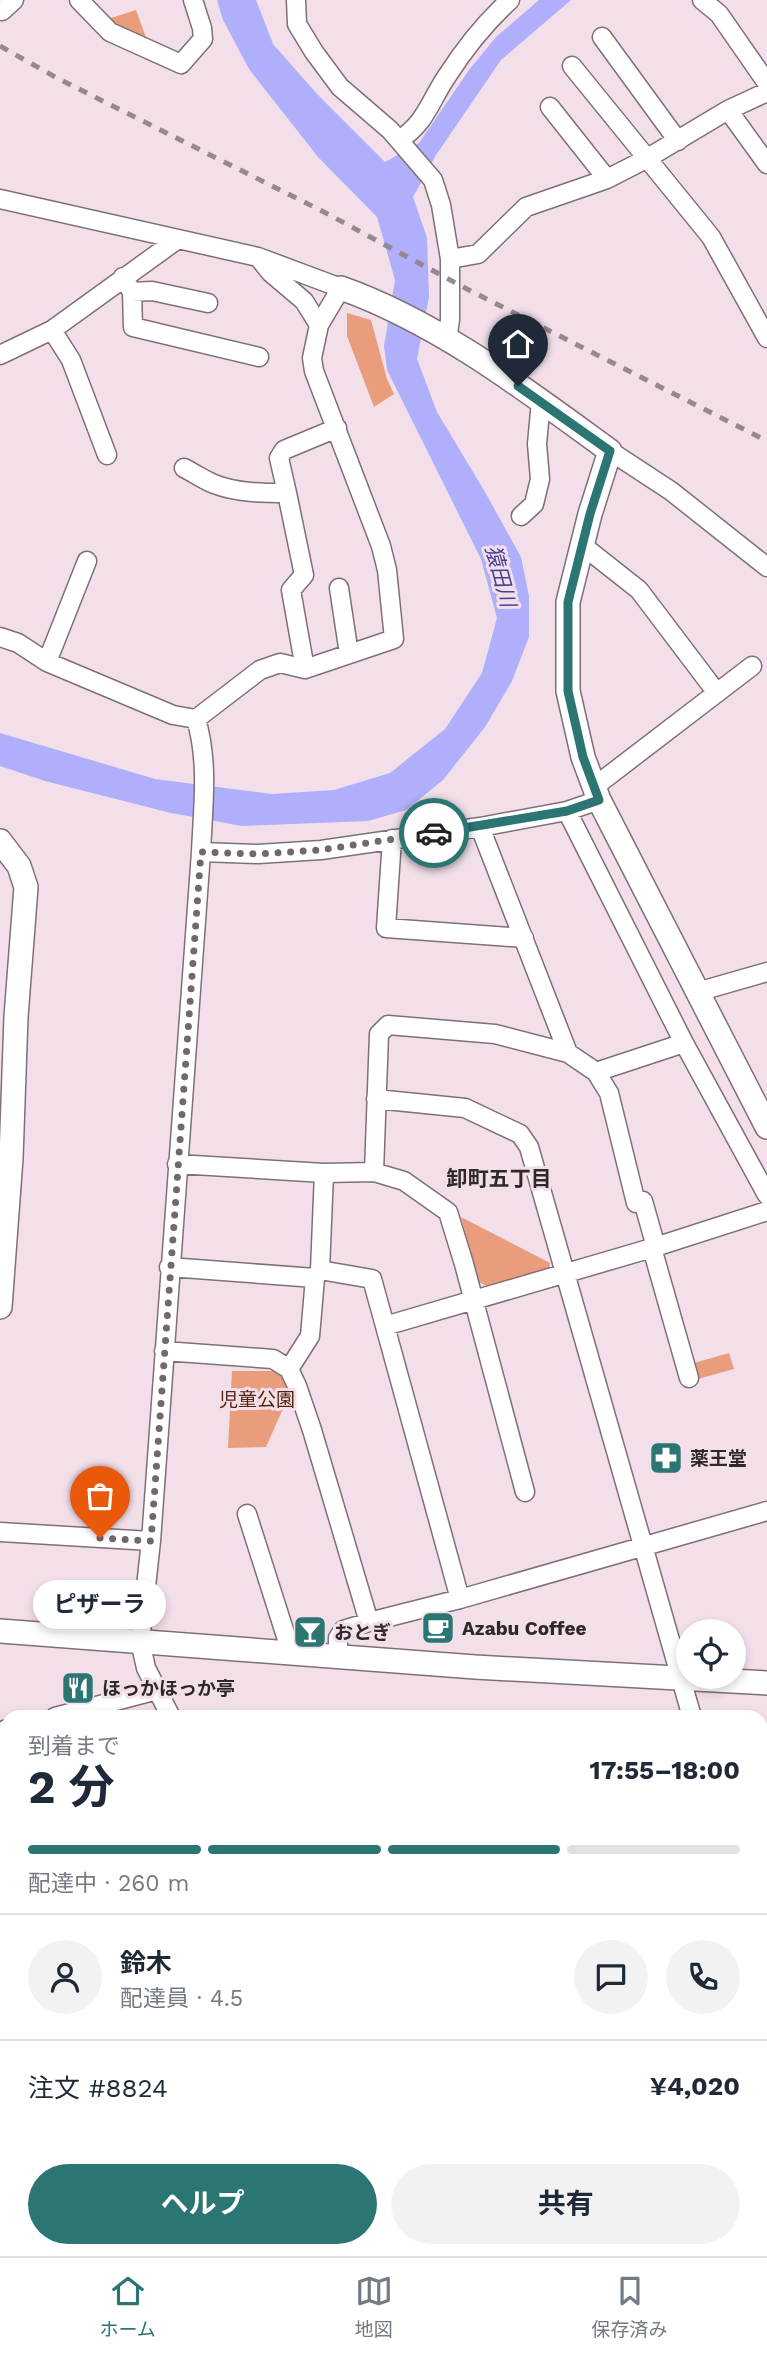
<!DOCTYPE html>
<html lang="ja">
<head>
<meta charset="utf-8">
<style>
  :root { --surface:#fff; --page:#f2f2f3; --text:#1f2937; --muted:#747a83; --line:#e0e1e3; --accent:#2b7573 }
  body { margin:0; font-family:"Work Sans","Noto Sans JP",sans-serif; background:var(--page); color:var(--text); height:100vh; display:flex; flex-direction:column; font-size:26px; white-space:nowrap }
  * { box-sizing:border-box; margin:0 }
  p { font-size:23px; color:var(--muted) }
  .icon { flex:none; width:38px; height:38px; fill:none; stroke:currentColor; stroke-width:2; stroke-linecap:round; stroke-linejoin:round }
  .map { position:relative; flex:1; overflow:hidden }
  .panel { position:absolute; left:0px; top:1710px; width:768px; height:548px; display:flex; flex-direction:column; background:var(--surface); border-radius:21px 21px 0 0; box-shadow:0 4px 10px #0003 }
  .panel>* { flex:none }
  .tools { position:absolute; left:676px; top:1619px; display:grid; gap:14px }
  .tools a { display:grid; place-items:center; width:70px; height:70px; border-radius:50%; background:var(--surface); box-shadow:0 4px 10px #0003; font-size:35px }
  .pin { position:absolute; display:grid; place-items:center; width:60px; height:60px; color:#fff; margin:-72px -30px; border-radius:50% 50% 50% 0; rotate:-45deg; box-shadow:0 0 7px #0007 }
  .pin .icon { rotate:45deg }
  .courier { position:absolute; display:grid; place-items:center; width:70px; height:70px; margin:-35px; border:5px solid #2b7573; border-radius:50%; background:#fff; color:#222; box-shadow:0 2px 9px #0007 }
  .bubble { position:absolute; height:49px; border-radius:24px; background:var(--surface); box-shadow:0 4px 10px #0003; font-size:23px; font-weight:700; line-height:49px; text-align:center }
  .head em { font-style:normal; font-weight:700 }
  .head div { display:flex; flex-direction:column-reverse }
  .head { display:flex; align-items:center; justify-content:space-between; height:119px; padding:0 28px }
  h1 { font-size:46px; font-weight:700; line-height:52px }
  .bar { display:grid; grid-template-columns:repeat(4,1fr); gap:10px 7px; align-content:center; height:84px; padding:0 28px }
  .bar i { height:9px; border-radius:5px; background:var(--line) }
  .bar .active { background:var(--accent) }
  .bar p { grid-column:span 4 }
  .line { display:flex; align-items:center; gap:18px; padding:0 28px; border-top:2px solid var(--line) }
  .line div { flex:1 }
  .round { display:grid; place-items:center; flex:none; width:74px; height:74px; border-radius:37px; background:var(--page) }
  .action { display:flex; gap:14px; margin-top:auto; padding:14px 28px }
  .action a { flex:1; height:80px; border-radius:42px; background:var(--accent); color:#fff; font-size:28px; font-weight:700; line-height:80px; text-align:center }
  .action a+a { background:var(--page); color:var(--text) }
  .menu { display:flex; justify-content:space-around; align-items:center; height:98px; border-top:2px solid var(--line); background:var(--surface); font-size:19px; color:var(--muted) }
  .menu a { display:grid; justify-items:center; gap:4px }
  .menu .active { color:var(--accent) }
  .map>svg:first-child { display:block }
  .green { fill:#ea9d7d }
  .water { fill:#afaffb }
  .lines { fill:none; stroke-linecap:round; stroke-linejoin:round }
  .minor-casing { stroke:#7f6f78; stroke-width:21 }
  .tertiary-casing { stroke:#7f6f78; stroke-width:26 }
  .minor { stroke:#fff; stroke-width:18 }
  .tertiary { stroke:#fff; stroke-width:23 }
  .rail { stroke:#968890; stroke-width:5; stroke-dasharray:9 9; stroke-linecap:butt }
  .done { stroke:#73676e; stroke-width:7; stroke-dasharray:0 12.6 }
  .route { stroke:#2b7573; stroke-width:9 }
  .labels { text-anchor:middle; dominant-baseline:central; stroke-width:6; stroke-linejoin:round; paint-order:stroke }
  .park-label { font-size:19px; fill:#55230b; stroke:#f2dfea }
  .poi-label { font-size:19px; font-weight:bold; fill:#2e272b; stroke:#f2dfea; text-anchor:start }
  .water-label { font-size:21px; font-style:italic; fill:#484096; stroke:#f2dfea }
  .neighbourhood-label { font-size:21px; font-weight:bold; fill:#2e272b; stroke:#f2dfea }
</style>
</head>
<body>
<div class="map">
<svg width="767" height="2256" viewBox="0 0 767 2256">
  <rect width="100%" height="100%" fill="#f2dfea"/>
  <path class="green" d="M136,10L147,40L114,27L108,19Z
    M347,313L371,320L387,379L394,394L374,407L347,336Z
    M461,1217L550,1263L549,1270L488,1287L479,1282Z
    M729,1353L734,1369L698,1379L694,1363Z
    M232,1371H277L289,1378V1395L266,1447L228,1448Z"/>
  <path class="water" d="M217,0H256L273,44L318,95L385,162L419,143L469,70L496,37L539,0H571L501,60L436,155L413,197L427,238L429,297L417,359L437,412L485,492L521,557L529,596V637L512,681L485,727L443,780L406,810L368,821L242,826L171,813L45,781L0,766V733L155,779L272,794L334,790L390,773L445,729L482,673L497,618L481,559L387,370L384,346L395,280L377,217L318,157L249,69L223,20Z"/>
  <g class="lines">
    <defs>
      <path id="minor" d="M79,0L110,32L181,64L203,39L202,28L193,0
        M296,0L297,24L314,52L340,87L390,130L433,180L441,205L450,259V320L447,340
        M702,0L719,14L767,83
        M2,11L14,0
        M602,37L678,141
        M572,66L711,237L767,338
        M550,107L607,179
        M728,110L767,164
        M399,140C426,123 430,101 447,76C465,48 486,22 510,0
        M0,199L258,257L341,288L319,325
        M450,259L478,254L526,207L607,179L646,159L728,110L767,92
        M123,277L132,292L133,327L259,357
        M132,292L152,291L208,303
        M52,330L71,360L107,455
        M0,355L52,330L178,239
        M610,451L671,491L767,567
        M184,468C194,473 204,480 214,484C237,493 263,493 287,493L304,575L291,590L305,669
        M287,493L279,458L284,450L337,428
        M521,516L534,504L540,479L537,444L541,401
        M582,545L639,590L717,693
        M339,588L349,654
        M0,637L18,643L47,662L173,715L196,719L260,670L280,663L305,669L394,639L387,570L381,546L314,371L312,358L319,325L304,301L271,273L258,257
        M47,662L87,561
        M594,787L752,666
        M480,827L568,1053
        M392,839L386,928L524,938
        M201,852L258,854L321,850L480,827L567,811L599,800
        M697,992L767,972
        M684,1043L767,1195
        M596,1072L609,1093L636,1203L643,1201L656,1247
        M376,1099L465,1108L520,1134L529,1147L692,1717
        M177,1164L324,1173L374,1172L404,1181L448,1212L464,1264L525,1492
        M374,1172L379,1034L388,1025L495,1034L568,1053L596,1072L684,1043L567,811
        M652,1248L689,1378
        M169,1267L315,1278
        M320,1270L372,1279L385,1326
        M164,1351L273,1359L289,1369L297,1386L312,1430L369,1622
        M289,1369L310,1336L315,1278L320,1270L324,1173
        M247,1514L291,1652
        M0,1532L151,1541
        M460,1599L385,1326L652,1248L767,1211
        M338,1656V1638L343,1630L369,1622L460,1599L767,1511
        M55,1717L157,1690
        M171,1717L146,1668L140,1641L151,1541L201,852C203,807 209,762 196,719
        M0,1732L7,1729
        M761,1800L767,1799
        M0,1898L7,1895
        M761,1951L767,1971
        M0,2018L7,2019
        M761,2070L767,2069
        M0,2082L7,2059
        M0,2157H7
        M0,2230L7,2232
        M103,2250L132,2256
        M482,2250L485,2256
        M177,2256L178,2250
        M283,2256L285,2250
        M357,2256L359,2250
        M438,2256L443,2250
        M602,2256L608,2253"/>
      <path id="tertiary" d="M341,288C439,323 526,390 610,451L590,514L568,602V691L583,757L599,800L767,1127
        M0,841L19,866L26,887L16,1017L11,1158L0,1307
        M0,1631L475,1667L767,1683"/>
    </defs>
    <use href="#minor" class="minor-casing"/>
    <use href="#tertiary" class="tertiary-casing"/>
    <use href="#minor" class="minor"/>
    <use href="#tertiary" class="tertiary"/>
    <path class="rail" d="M0,46L57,78L322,211L467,289L767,441"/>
  </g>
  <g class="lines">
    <path class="done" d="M100,1538L151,1541L201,852L258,854L320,850L434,833"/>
    <path class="route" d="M434,833L567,811L599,800L583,757L568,691V602L590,514L610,451L518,386"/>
  </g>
  <defs>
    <symbol id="pharmacy-square" viewBox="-11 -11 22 22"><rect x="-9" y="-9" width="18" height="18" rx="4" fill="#2b7573" stroke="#f2dfea"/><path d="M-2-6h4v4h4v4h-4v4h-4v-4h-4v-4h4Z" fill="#fff"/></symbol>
    <symbol id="cafe-square" viewBox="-11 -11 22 22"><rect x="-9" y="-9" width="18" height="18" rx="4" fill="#2b7573" stroke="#f2dfea"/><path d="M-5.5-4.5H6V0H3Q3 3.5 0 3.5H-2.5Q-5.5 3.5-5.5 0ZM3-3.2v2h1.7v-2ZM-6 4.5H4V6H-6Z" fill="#fff"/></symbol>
    <symbol id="bar-square" viewBox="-11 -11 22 22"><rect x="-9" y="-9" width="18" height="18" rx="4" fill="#2b7573" stroke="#f2dfea"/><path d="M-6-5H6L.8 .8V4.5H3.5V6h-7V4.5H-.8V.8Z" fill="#fff"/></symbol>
    <symbol id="restaurant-square" viewBox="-11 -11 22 22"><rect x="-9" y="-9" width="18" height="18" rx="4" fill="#2b7573" stroke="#f2dfea"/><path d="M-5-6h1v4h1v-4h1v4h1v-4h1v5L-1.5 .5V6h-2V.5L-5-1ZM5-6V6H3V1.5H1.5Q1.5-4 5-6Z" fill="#fff"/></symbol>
  </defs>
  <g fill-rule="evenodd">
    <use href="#pharmacy-square" x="647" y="1439" width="38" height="38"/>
    <use href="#cafe-square" x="419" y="1609" width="38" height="38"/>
    <use href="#bar-square" x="291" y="1613" width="38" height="38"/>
    <use href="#restaurant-square" x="59" y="1669" width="38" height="38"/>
  </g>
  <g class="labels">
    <g class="park-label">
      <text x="257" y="1399">児童公園</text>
    </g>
    <g class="poi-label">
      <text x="690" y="1458">薬王堂</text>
      <text x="462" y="1628">Azabu Coffee</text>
      <text x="334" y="1632">おとぎ</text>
      <text x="102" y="1688">ほっかほっか亭</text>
    </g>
    <g class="water-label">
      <text transform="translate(501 576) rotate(75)">猿田川</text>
    </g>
    <g class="neighbourhood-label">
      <text x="499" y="1178">卸町五丁目</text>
    </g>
  </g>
</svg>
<div class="tools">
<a><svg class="icon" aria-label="locate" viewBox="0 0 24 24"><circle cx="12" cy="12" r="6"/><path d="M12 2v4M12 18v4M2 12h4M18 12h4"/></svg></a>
</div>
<div class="pin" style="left:100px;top:1538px;background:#ea580c"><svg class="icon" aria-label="bag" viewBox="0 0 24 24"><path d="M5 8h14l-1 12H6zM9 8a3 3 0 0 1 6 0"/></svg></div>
<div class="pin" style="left:518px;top:386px;background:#1f2937"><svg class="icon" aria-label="home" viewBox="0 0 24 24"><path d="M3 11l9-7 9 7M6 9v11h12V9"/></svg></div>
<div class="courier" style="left:434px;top:833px"><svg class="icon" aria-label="car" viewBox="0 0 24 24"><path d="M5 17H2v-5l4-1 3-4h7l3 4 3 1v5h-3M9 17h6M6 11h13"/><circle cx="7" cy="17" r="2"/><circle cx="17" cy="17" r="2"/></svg></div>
<div class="bubble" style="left:33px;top:1580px;width:133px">ピザーラ</div>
<section class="panel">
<div class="head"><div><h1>2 分</h1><p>到着まで</p></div><em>17:55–18:00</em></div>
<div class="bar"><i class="active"></i><i class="active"></i><i class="active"></i><i></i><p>配達中 · 260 m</p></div>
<div class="line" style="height:126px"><a class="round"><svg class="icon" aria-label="person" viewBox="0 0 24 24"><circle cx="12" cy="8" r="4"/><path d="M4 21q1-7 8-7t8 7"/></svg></a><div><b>鈴木</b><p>配達員 · 4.5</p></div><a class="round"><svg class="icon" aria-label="chat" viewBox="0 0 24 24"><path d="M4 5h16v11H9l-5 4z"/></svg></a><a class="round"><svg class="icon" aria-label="phone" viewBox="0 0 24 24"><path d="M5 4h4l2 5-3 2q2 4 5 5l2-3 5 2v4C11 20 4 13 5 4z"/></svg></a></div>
<div class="line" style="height:91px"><div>注文 #8824</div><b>¥4,020</b></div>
<div class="action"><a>ヘルプ</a><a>共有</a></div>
</section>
</div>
<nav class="menu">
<a class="active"><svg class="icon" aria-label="home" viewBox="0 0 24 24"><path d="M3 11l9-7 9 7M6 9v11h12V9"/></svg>ホーム</a>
<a><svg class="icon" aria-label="map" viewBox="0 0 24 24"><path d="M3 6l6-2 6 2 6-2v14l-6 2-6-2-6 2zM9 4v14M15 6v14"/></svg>地図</a>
<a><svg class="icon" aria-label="saved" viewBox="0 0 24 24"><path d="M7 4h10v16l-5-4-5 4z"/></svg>保存済み</a>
</nav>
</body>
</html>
